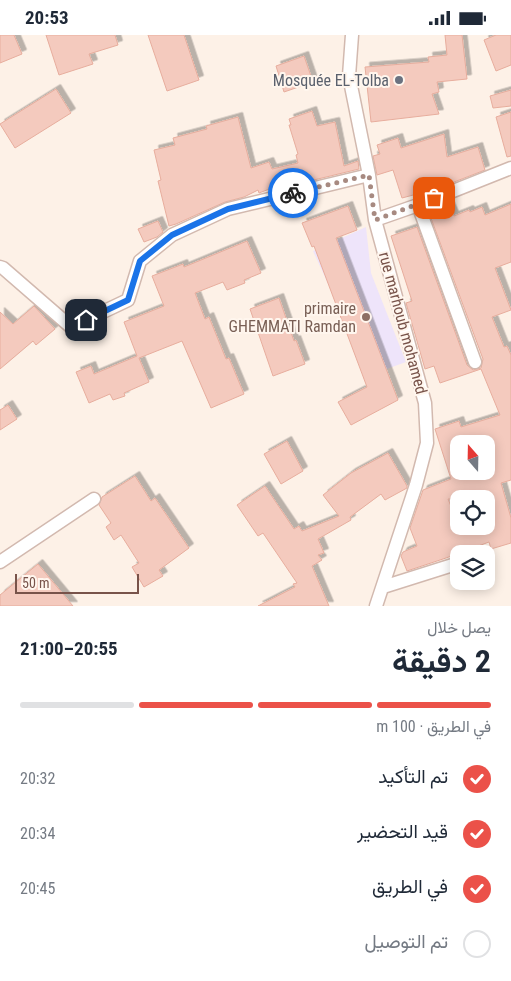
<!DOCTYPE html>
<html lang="ar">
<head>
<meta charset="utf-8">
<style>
  :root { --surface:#fff; --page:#f6f6f7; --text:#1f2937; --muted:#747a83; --line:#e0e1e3; --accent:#eb5149 }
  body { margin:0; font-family:"Roboto Condensed",Vazirmatn,sans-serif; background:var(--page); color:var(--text); direction:rtl; height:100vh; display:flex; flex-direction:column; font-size:19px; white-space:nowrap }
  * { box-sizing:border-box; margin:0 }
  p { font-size:16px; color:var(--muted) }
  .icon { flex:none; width:28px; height:28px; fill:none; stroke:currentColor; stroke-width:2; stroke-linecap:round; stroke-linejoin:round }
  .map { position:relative; height:571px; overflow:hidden; direction:ltr }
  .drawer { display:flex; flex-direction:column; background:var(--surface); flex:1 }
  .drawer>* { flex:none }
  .needle { width:32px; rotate:340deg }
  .tools { position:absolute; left:450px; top:400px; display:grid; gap:10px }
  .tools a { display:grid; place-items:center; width:45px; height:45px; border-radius:10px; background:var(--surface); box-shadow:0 2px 12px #0003; font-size:25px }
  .scale { position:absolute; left:15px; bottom:12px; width:124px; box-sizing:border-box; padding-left:5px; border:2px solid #78534a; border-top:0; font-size:14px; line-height:18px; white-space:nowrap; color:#78534a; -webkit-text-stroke:4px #fff6ee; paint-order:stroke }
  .pin { position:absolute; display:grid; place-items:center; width:42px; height:42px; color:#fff; margin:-21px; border-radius:10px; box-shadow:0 2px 8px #0006 }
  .courier { position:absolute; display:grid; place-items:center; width:50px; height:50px; margin:-25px; border:4px solid #1a73e8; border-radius:50%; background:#fff; color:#222; box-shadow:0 1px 6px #0007 }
  .overview em { font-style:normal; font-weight:700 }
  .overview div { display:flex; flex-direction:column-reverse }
  .overview { display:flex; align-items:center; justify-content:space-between; height:85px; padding:0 20px }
  h1 { font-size:32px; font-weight:700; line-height:38px }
  .bar { display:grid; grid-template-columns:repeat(4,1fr); gap:8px 5px; align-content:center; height:60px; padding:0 20px }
  .bar i { height:6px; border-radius:4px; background:var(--line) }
  .bar .selected { background:var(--accent) }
  .bar p { grid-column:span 4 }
  ol { padding:0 20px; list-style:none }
  li { display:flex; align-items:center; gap:15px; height:55px }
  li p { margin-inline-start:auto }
  li .icon { padding:5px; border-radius:50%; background:var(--accent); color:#fff; stroke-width:4 }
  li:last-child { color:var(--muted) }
  li i { width:28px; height:28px; border:2px solid var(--line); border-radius:50% }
  .status { display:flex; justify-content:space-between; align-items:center; height:35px; padding:0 25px; background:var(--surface); direction:ltr }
  .status svg { height:14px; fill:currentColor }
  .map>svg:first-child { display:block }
  .education { fill:#eee4fa }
  .building { fill:#f4cabe; stroke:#e7ad9d; fill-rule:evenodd; filter:url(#shadow) }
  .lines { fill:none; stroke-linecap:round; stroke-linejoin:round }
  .street-casing { stroke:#d2b9af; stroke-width:15 }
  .street { stroke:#fff; stroke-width:12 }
  .done { stroke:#a78a81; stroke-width:5; stroke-dasharray:0 9 }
  .route { stroke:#1a73e8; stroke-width:6 }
  .worship-dot { fill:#6b7280; stroke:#fff6ee; stroke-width:2 }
  .education-dot { fill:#8d6e63; stroke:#fff6ee; stroke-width:2 }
  .labels { text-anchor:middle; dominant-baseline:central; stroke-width:4; stroke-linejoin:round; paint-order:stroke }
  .worship-label { font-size:16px; fill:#5b616d; stroke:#fff6ee; text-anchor:end }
  .education-label { font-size:16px; fill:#785e54; stroke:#fff6ee; text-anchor:end }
  .street-label { font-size:16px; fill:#78534a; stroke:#fff6ee }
</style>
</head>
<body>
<div class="status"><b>20:53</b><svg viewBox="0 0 49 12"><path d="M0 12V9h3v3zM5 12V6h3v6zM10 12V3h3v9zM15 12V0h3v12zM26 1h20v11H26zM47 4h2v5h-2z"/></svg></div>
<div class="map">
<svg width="511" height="571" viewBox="0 0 511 571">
  <defs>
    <filter id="shadow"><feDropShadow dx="4.5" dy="-4.5" stdDeviation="0" flood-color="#0004"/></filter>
  </defs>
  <rect width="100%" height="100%" fill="#fdf1e7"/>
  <path class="education" d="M366,192L371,238L406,327L370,340L313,216Z"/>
  <path class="building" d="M0,0H14L22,19L0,28Z
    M46,0H115L118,10L89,19L93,29L59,40Z
    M148,0H184L199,45L167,56Z
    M445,0H462L467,44L437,47L439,57L432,59L439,79L371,87L365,32L429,27L428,22L447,20Z
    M496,0H511V30L496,36L484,5Z
    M304,21L313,47L284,57L276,31Z
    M56,54L71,78L15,113L0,89Z
    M511,55V71L493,73L490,61Z
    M312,76L317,91L335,87L344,131L358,126L359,134L281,153L280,150L259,158L258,155L244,162L225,167L176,189L169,191L158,146L161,145L154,115L175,110L173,103L207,94L206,91L238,82L251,133L269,127L272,134L298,128L296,120L298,119L289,90H291L289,84Z
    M511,77V121L507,122L496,82Z
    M444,99L447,122L478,112L485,135L418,161L417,159L402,163L393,135L377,140L373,121L380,119L377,110L398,103L401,113Z
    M448,167L454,181L469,175L470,177L482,172L485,180L511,169V227L495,233L511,275L492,282L504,312L507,311L511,320V445L501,448L511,483V508L491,514L489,507L446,523L407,536L401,521L403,517L417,511L410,493L423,455L451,444L435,394L459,386L461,392L500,380L481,334L440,348L434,331L425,334L406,268L412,266L391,201L417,192L467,330L473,335L481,333L483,324L428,175ZM459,409H486V436H459ZM448,464H486V491H459Z
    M348,171L357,195L336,203L398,365L351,390L338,367L367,352L314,211L312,212L302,188Z
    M158,186L163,197L157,202L144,207L138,194Z
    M247,206L261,238L244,245L245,248L227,255L223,247L195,258L205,284L209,282L226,324L229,323L244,359L211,373L182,306L139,323L149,347L124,358L125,361L113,365L110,359L89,368L76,337L91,331L94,339L137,321L124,287L164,271L152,241L183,229L184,232Z
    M279,263L294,306L296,305L305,329L273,341L250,274Z
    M34,271L55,294L36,310L33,306L0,334V277L13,289Z
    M8,370L17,384L0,395V375Z
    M287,406L303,436L281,449L264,419Z
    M388,418L407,451V453L385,465L381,459L350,482L351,485L318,504L324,518L318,520L322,525L312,531L329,571H258L295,552L293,549L297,548L263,498L258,501L237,470L265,451L294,494L299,491L302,496L339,481L323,460L351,438Z
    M135,441L151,466L155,463L189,513L159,535L163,541L144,552L132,532L139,528L121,500L114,505L106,492L111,488L99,470L102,462Z
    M38,529L73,571H0V560Z"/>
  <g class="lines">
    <defs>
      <path id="street" d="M352,0L349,41L369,140L375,185L425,368L427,408L416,450L376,571
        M418,170L475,327
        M375,185L418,170L511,133
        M0,232L3,233L71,292L128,265L140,226L172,200L228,174L369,140
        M0,527L94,464
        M383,552L459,528"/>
    </defs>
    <use href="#street" class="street-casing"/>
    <use href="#street" class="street"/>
  </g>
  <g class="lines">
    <path class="done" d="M293,158L369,140L375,185L434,163"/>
    <path class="route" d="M86,285L128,265L140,226L172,200L228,174L293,158"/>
  </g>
  <circle class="worship-dot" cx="399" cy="45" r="5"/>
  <circle class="education-dot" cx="366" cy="282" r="5"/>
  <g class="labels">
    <g class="worship-label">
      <text x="389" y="45">Mosquée EL-Tolba</text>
    </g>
    <g class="education-label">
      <text x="356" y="273">primaire<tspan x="356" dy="18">GHEMMATI Ramdan</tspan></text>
    </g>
    <g class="street-label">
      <text transform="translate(403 288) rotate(75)">rue marhoub mohamed</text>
    </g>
  </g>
</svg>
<div class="tools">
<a><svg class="needle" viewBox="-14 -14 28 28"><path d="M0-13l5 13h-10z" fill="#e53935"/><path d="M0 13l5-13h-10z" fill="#747a83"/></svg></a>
<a><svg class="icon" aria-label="locate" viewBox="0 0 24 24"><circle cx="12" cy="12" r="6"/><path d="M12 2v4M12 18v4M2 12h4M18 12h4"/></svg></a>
<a><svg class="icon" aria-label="layers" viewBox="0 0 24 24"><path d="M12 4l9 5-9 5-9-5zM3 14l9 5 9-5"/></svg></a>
</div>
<div class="scale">50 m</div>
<div class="pin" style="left:434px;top:163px;background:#ea580c"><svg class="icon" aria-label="bag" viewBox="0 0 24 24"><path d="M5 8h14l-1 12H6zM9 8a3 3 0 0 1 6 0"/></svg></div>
<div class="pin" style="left:86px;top:285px;background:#1f2937"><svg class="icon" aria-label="home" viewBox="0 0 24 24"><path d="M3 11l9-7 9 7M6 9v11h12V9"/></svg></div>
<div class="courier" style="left:293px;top:158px"><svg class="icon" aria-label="bike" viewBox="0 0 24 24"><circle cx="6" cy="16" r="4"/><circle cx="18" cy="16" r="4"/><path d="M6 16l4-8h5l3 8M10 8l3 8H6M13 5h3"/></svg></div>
</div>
<section class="drawer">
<div class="overview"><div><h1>2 دقيقة</h1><p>يصل خلال</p></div><em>20:55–21:00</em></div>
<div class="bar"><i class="selected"></i><i class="selected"></i><i class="selected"></i><i></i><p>في الطريق · 100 m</p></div>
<ol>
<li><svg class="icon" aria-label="check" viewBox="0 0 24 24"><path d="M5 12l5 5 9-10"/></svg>تم التأكيد<p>20:32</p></li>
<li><svg class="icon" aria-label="check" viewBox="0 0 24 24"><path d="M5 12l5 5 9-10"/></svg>قيد التحضير<p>20:34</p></li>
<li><svg class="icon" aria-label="check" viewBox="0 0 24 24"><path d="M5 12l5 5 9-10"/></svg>في الطريق<p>20:45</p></li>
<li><i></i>تم التوصيل</li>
</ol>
</section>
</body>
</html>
